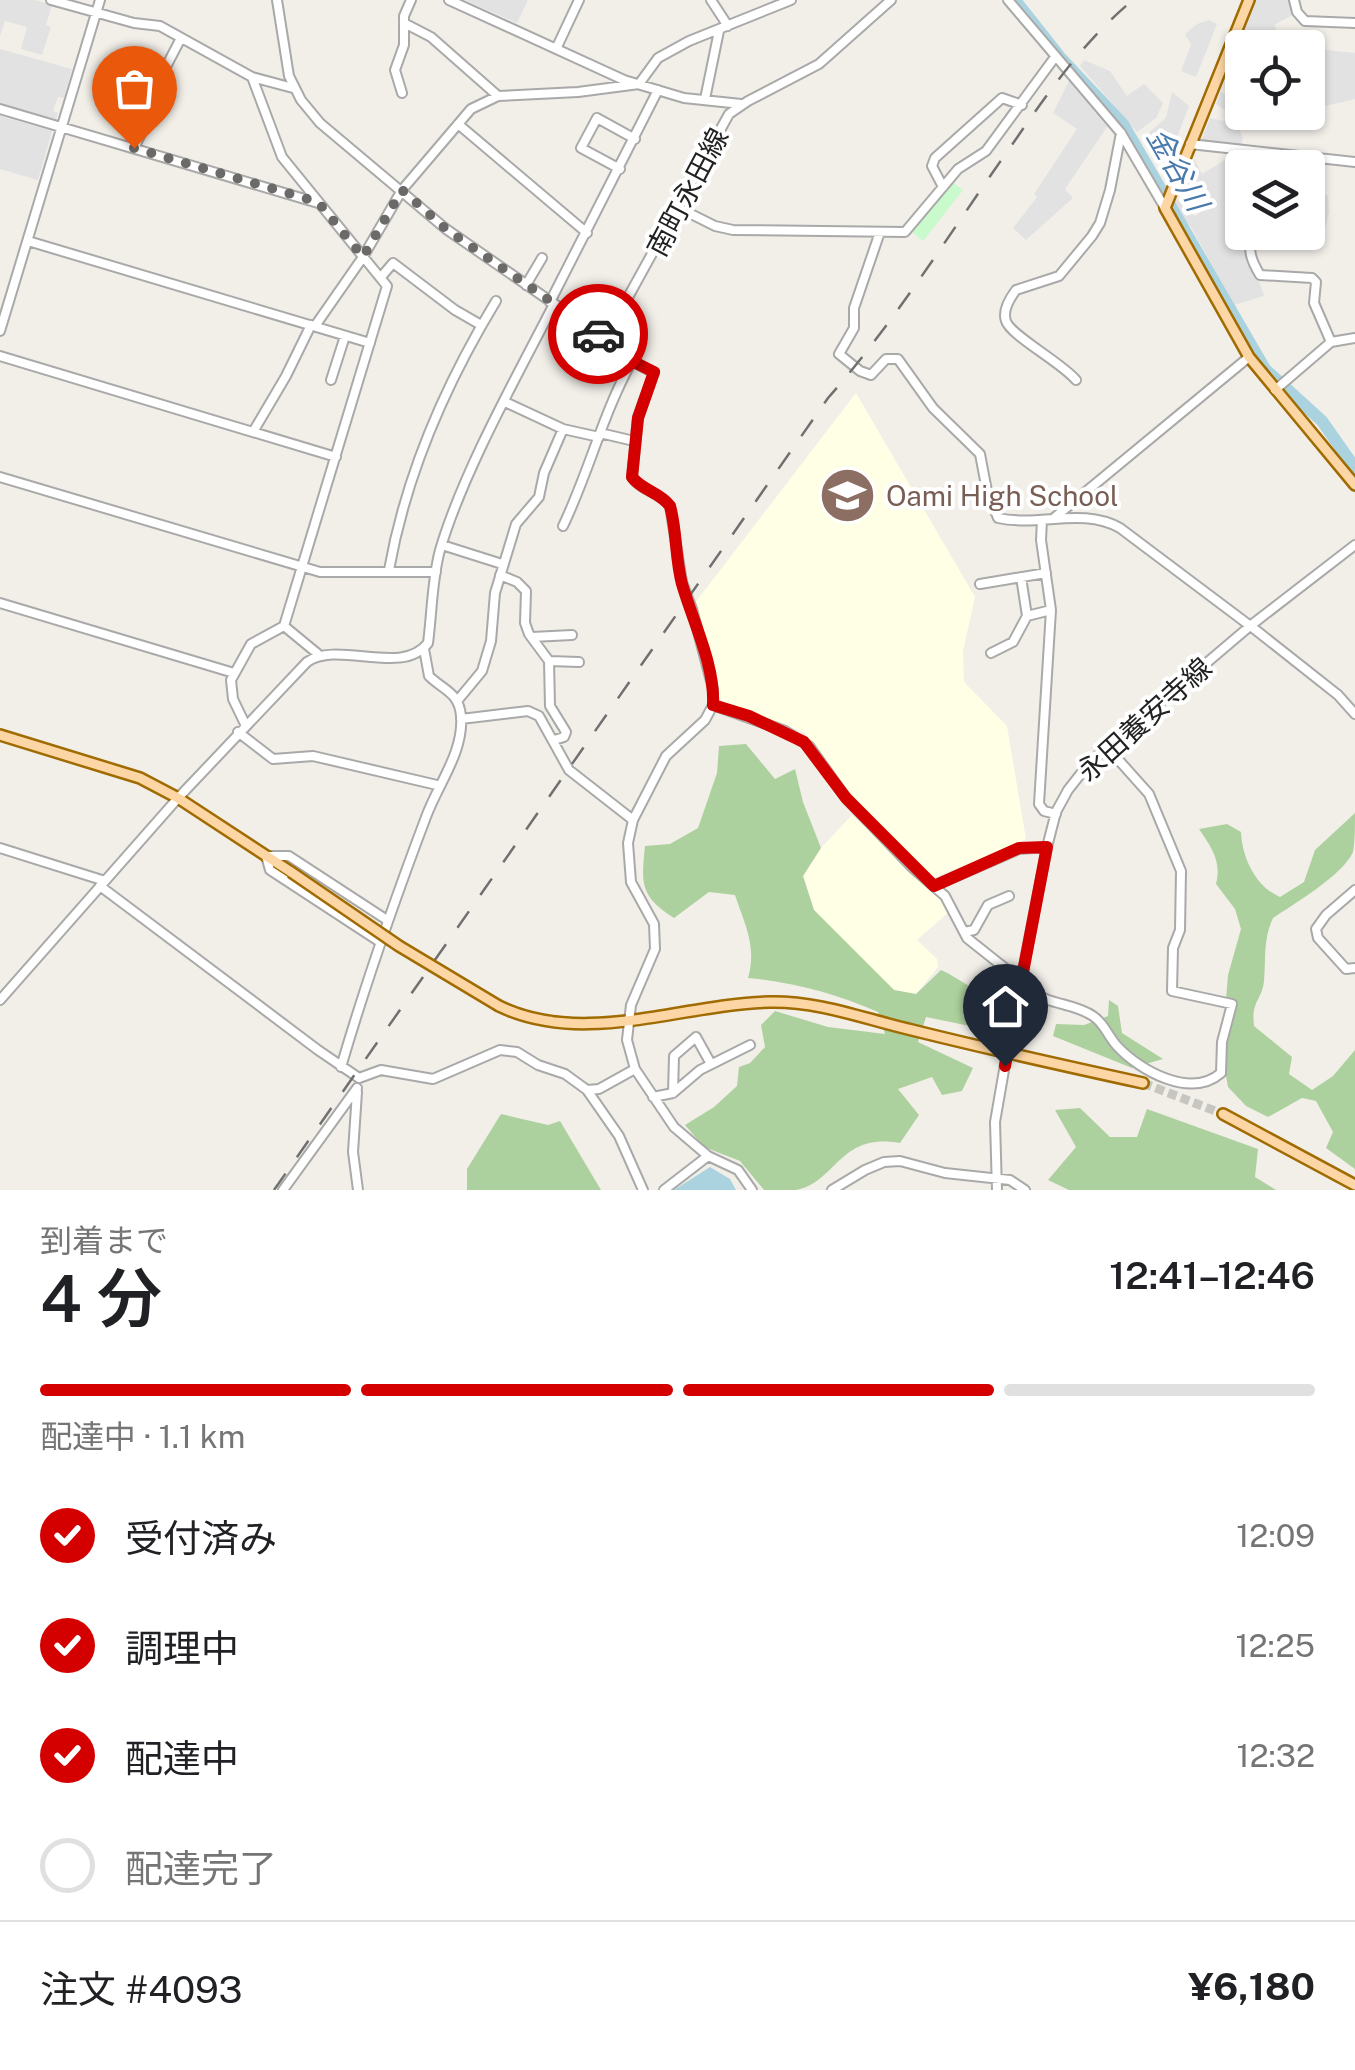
<!DOCTYPE html>
<html lang="ja">
<head>
<meta charset="utf-8">
<style>
  :root { --surface:#fff; --page:#f6f6f6; --text:#202124; --muted:#757577; --line:#e0e0e0; --accent:#d40000 }
  body { margin:0; font-family:"Public Sans","Noto Sans JP",sans-serif; background:var(--page); color:var(--text); height:100vh; display:flex; flex-direction:column; font-size:38px; white-space:nowrap }
  * { box-sizing:border-box; margin:0 }
  p { font-size:32px; color:var(--muted) }
  .icon { flex:none; width:55px; height:55px; fill:none; stroke:currentColor; stroke-width:2; stroke-linecap:round; stroke-linejoin:round }
  .map { position:relative; height:1190px; overflow:hidden }
  .details { display:flex; flex-direction:column; background:var(--surface); flex:1 }
  .details>* { flex:none }
  .tools { position:absolute; left:1225px; top:30px; display:grid; gap:20px }
  .tools a { display:grid; place-items:center; width:100px; height:100px; border-radius:10px; background:var(--surface); box-shadow:0 2px 8px #0004; font-size:50px }
  .pin { position:absolute; display:grid; place-items:center; width:85px; height:85px; color:#fff; margin:-102px -42px; border-radius:50% 50% 50% 0; rotate:-45deg; box-shadow:0 0 10px #0007 }
  .pin .icon { rotate:45deg }
  .courier { position:absolute; display:grid; place-items:center; width:100px; height:100px; margin:-50px; border:8px solid #d40000; border-radius:50%; background:#fff; color:#222; box-shadow:0 2px 12px #0007 }
  .summary em { font-style:normal; font-weight:600 }
  .summary div { display:flex; flex-direction:column-reverse }
  .summary { display:flex; align-items:center; justify-content:space-between; height:170px; padding:0 40px }
  h1 { font-size:65px; font-weight:600; line-height:75px }
  .bar { display:grid; grid-template-columns:repeat(4,1fr); gap:15px 10px; align-content:center; height:120px; padding:0 40px }
  .bar i { height:12px; border-radius:8px; background:var(--line) }
  .bar .active { background:var(--accent) }
  .bar p { grid-column:span 4 }
  .line { display:flex; align-items:center; gap:25px; padding:0 40px; border-top:2px solid var(--line) }
  .line div { flex:1 }
  ol { padding:0 40px; list-style:none }
  li { display:flex; align-items:center; gap:30px; height:110px }
  li p { margin-inline-start:auto }
  li .icon { padding:10px; border-radius:50%; background:var(--accent); color:#fff; stroke-width:4 }
  li:last-child { color:var(--muted) }
  li i { width:55px; height:55px; border:5px solid var(--line); border-radius:50% }
  .map>svg:first-child { display:block }
  .education { fill:#ffffe5 }
  .forest { fill:#add19e }
  .park { fill:#c8facc }
  .parking { fill:#e2e2e2 }
  .water { fill:#aad3df }
  .lines { fill:none; stroke-linecap:round; stroke-linejoin:round }
  .river { stroke:#aad3df; stroke-width:12 }
  .major-tunnel { stroke:#c8c6c1; stroke-width:9; stroke-dasharray:9 4.5; stroke-linecap:butt }
  .minor-casing { stroke:#a9a9a9; stroke-width:12 }
  .major-casing { stroke:#a06b00; stroke-width:14 }
  .minor { stroke:#fff; stroke-width:8 }
  .major { stroke:#fcd6a4; stroke-width:9 }
  .rail { stroke:#707070; stroke-width:2.5; stroke-dasharray:20 20; stroke-linecap:butt }
  .minor-bridge-casing { stroke:#a9a9a9; stroke-width:12; stroke-linecap:butt }
  .major-bridge-casing { stroke:#a06b00; stroke-width:14; stroke-linecap:butt }
  .minor-bridge { stroke:#fff; stroke-width:8 }
  .major-bridge { stroke:#fcd6a4; stroke-width:9 }
  .done { stroke:#6b6a68; stroke-width:10; stroke-dasharray:0 18 }
  .route { stroke:#d40000; stroke-width:12 }
  .labels { text-anchor:middle; dominant-baseline:central; stroke-width:8; stroke-linejoin:round; paint-order:stroke }
  .street-label { font-size:28px; fill:#222; stroke:#fff }
  .education-label { font-size:28px; fill:#785e54; stroke:#fff; text-anchor:start }
  .water-label { font-size:30px; font-style:italic; fill:#4a7aab; stroke:#fff }
</style>
</head>
<body>
<div class="map">
<svg width="1355" height="1190" viewBox="0 0 1355 1190">
  <rect width="100%" height="100%" fill="#f2efe9"/>
  <path class="education" d="M856,393L975,597L963,651L964,682L1007,726L1026,839L936,877L927,873L844,786L804,732L725,704L718,696L695,603Z
    M852,815L942,899L949,912L917,940L937,959L938,967L916,994L894,990L814,910L803,876L821,848Z"/>
  <path class="forest" d="M746,744L775,779L795,769L803,802L821,848L803,876L814,910L894,990L916,994L941,970C961,979 975,993 997,998L994,1031L926,1017L918,1042L973,1068L962,1091L942,1095L932,1077L898,1089L919,1115L900,1143C839,1132 837,1182 796,1190C786,1190 774,1190 764,1190L740,1161L704,1147L685,1125L714,1107L737,1086L739,1067L750,1063L765,1047L761,1025L775,1011L828,1027L885,1034L878,1012C837,994 793,982 748,978C757,947 745,925 735,895L709,892L674,918C640,896 641,884 645,846L670,844L698,828L717,773L719,746Z
    M1355,813C1355,825 1355,842 1353,852C1343,875 1294,904 1273,918C1263,939 1266,958 1264,981C1262,1000 1251,1001 1254,1026L1292,1057L1289,1074L1312,1090L1333,1076L1355,1050V1169L1326,1148L1333,1132L1316,1101L1302,1098L1268,1117L1246,1106L1228,1087L1223,1059L1231,1028L1226,999L1228,975L1241,929L1235,909L1216,884C1222,861 1211,847 1199,829L1227,824L1241,832C1242,858 1256,887 1280,897L1304,882L1315,850Z
    M1109,1000L1118,1006L1122,1033L1163,1059L1132,1068L1053,1036L1056,1024L1084,1025L1108,1016Z
    M1080,1108L1110,1137H1137L1147,1109L1258,1149L1255,1177L1276,1190H1069L1048,1180L1076,1147L1055,1110Z
    M501,1114L548,1125L560,1121L601,1190H467V1169Z"/>
  <path class="park" d="M951,181L963,190L923,241L911,231Z"/>
  <path class="parking" d="M0,0H35L52,5L46,25L51,27L42,55L21,49L27,27L5,21L0,36Z
    M465,0H528L517,23Z
    M1253,0H1290L1296,13L1274,25L1284,43L1301,32L1326,50L1355,53V99L1308,110V48H1242V78L1233,83L1225,68Z
    M1209,20L1217,24L1196,77L1181,71L1191,45L1185,34L1197,24Z
    M0,49L72,69L64,98L58,97L53,111L58,113L56,120L0,104Z
    M1084,60L1110,71L1127,96L1144,84L1163,103L1156,118L1137,132L1080,66Z
    M1069,81L1107,127L1065,189L1073,198L1026,240L1013,228L1037,197L1034,194L1077,129L1053,113Z
    M1221,91L1248,118L1237,124L1243,138L1241,147L1201,142L1210,118L1224,121L1228,113L1216,104Z
    M1172,92L1189,106L1175,143L1141,139L1166,118Z
    M0,116L52,131L38,180L0,169Z
    M1247,153L1277,156L1274,167L1242,168V180L1237,182L1240,193H1242V232L1252,233L1256,271L1264,296L1234,305L1191,227L1172,209L1175,197L1195,216L1202,211L1183,189L1194,159L1202,174L1226,159L1231,168L1249,164Z
    M1284,157L1297,158L1305,166H1310L1322,196L1328,195L1329,212L1320,249L1312,250L1308,230V168H1280Z"/>
  <path class="water" d="M710,1167L730,1179L736,1190H674Z"/>
  <g class="lines">
    <path class="river" d="M1015,0L1060,57L1123,124L1265,369L1322,421L1355,468"/>
    <path class="major-tunnel" d="M1143,1083L1223,1114"/>
    <defs>
      <path id="minor" d="M51,0L134,23L160,26L252,77L293,88
        M277,0L289,76L301,100L320,123L446,229L605,339L632,361L654,373L638,417L632,477C641,491 660,492 670,506L682,582L692,609L713,689V705L705,720L666,756L633,820L628,843L631,882L654,924L655,949L631,1005L627,1040L635,1069L674,1127L708,1156L738,1170L752,1190
        M449,0L624,80L684,98L741,104
        M711,0L728,26
        M1008,0L1121,133L1165,208
        M1294,0L1297,12L1305,21L1355,23
        M404,23L431,37L498,96
        M556,49L579,0
        M120,66L163,89L134,148
        M157,84L181,38
        M639,84L658,58L689,41L791,0
        M402,93L395,70L404,45V16L411,0
        M705,99L719,31
        M0,109L318,203
        M458,124L587,233
        M1190,144L1355,162
        M620,169L581,148L597,118L635,139
        M943,187L932,166L935,158L1002,98L1022,105
        M679,208L715,226L733,230L905,232L958,169L986,151L1055,57
        M880,232L854,308V328L839,354L860,371L871,375L886,359H898L933,408L980,454L987,491L998,518C1040,527 1082,507 1120,528L1257,631L1338,695L1355,714
        M1253,232C1247,250 1251,260 1260,275L1312,278L1316,282L1314,303L1331,342
        M28,241L370,343
        M381,277L393,263L455,310L481,325
        M526,285L542,258
        M550,302L658,90
        M315,326L363,257L402,190L471,109L498,96L578,92L639,84
        M0,331L100,0
        M605,339L729,114L748,101L819,64L891,0
        M0,356L336,457
        M331,380L345,336
        M1076,380C1062,363 1010,335 1006,321C1002,310 1010,298 1016,290L1059,276L1092,236L1100,223L1110,190L1121,133
        M1275,390L1331,342L1355,338
        M505,402L563,429L599,437
        M253,432L286,376L311,325
        M600,433L634,441
        M0,477L320,572H436
        M1054,518L1249,357
        M1042,520L1041,540L1051,610L1039,804L1044,811L1056,814
        M563,526C589,472 603,413 632,361
        M442,545L502,564
        M389,570C406,474 445,385 496,301
        M500,575L517,582L526,591L525,623L529,634L549,661L550,706L566,732L564,737L554,740
        M1021,577L1027,616
        M980,584L1046,573
        M0,603L234,673
        M284,626L318,654
        M532,637L572,635
        M991,653L1013,642L1027,616L1051,610
        M549,661L579,662
        M458,700L482,671L491,641L495,593L516,524L539,497L544,473L563,429
        M713,705L785,731L809,746L846,798L913,868L945,896L967,938L1011,973
        M461,719L528,711L539,716L569,770L633,820
        M245,724L233,699L231,680L251,644L284,626L387,286L282,157L252,77
        M238,732L273,759L313,756L437,785
        M0,848L105,881
        M100,886L318,1050L359,1078
        M934,886L1019,849L1047,847
        M1355,890L1326,915L1316,929L1318,938L1346,969L1355,968
        M964,932L974,930L988,905L1009,896
        M380,942L270,870L266,856H289L387,920
        M1030,989C1048,1006 1072,1002 1093,1016C1105,1024 1107,1035 1117,1046C1140,1071 1191,1099 1221,1073L1222,1042L1232,1004L1172,991L1173,948L1180,930L1181,871L1149,794L1107,747
        M0,1000L178,798L307,662C338,640 402,677 428,643C432,613 432,579 440,550C463,472 516,378 554,304
        M341,1067C366,982 395,899 426,817C438,784 464,752 461,716C459,692 443,690 429,676L424,649
        M359,1078L381,1070L433,1079L500,1050L517,1052L538,1065L565,1074L587,1090L599,1089L635,1069
        M587,1090L619,1136L643,1190
        M357,1092L353,1152L358,1190
        M673,1093L674,1056L696,1037L711,1064
        M653,1097L673,1093L700,1070L750,1045
        M283,1190L357,1088
        M664,1190L708,1156
        M832,1190L865,1170L884,1162L900,1161L945,1173L1010,1180L1025,1190
        M997,1190L995,1122L1007,1053L1047,847L1056,812L1068,790L1090,762L1250,626L1355,545"/>
      <path id="major" d="M1249,0L1165,208L1249,357L1355,485
        M0,735L140,778L178,798L291,872
        M499,1006C584,1047 681,1004 770,1002C820,1001 864,1019 912,1030C988,1049 1065,1066 1143,1083
        M1223,1114L1355,1185"/>
    </defs>
    <use href="#minor" class="minor-casing"/>
    <use href="#major" class="major-casing"/>
    <use href="#minor" class="minor"/>
    <use href="#major" class="major"/>
    <path class="rail" d="M274,1190L828,398C895,322 949,234 1007,152C1045,97 1082,42 1133,0"/>
    <defs>
      <path id="minor-bridge" d="M1011,973L1030,989"/>
      <path id="major-bridge" d="M291,872L399,946L499,1006"/>
    </defs>
    <use href="#minor-bridge" class="minor-bridge-casing"/>
    <use href="#major-bridge" class="major-bridge-casing"/>
    <use href="#minor-bridge" class="minor-bridge"/>
    <use href="#major-bridge" class="major-bridge"/>
  </g>
  <g class="lines">
    <path class="done" d="M134,148L318,202L363,257L402,190L446,229L598,334"/>
    <path class="route" d="M598,334L632,361L654,372L638,418L632,477C641,490 660,492 670,506C677,531 675,558 682,584C693,622 715,665 713,705L749,716L804,742L846,798L934,886L1019,848L1047,847L1005,1066"/>
  </g>
  <defs>
    <symbol id="school-disc" viewBox="-11 -11 22 22"><circle r="9.5" fill="#8d6e63" stroke="#fff"/><path d="M0-5L7-2L0 1L-7-2ZM-4 1L0 2.5L4 1V4Q0 6-4 4Z" fill="#fff"/></symbol>
  </defs>
  <g fill-rule="evenodd">
    <use href="#school-disc" x="816" y="464" width="63" height="63"/>
  </g>
  <g class="labels">
    <g class="street-label">
      <text transform="translate(687 192) rotate(-62)">南町永田線</text>
      <text transform="translate(1144 719) rotate(-42)">永田養安寺線</text>
    </g>
    <g class="education-label">
      <text x="886" y="495">Oami High School</text>
    </g>
    <g class="water-label">
      <text transform="translate(1178 169) rotate(60)">金谷川</text>
    </g>
  </g>
</svg>
<div class="tools">
<a><svg class="icon" aria-label="locate" viewBox="0 0 24 24"><circle cx="12" cy="12" r="6"/><path d="M12 2v4M12 18v4M2 12h4M18 12h4"/></svg></a>
<a><svg class="icon" aria-label="layers" viewBox="0 0 24 24"><path d="M12 4l9 5-9 5-9-5zM3 14l9 5 9-5"/></svg></a>
</div>
<div class="pin" style="left:134px;top:148px;background:#ea580c"><svg class="icon" aria-label="bag" viewBox="0 0 24 24"><path d="M5 8h14l-1 12H6zM9 8a3 3 0 0 1 6 0"/></svg></div>
<div class="pin" style="left:1005px;top:1066px;background:#1f2937"><svg class="icon" aria-label="home" viewBox="0 0 24 24"><path d="M3 11l9-7 9 7M6 9v11h12V9"/></svg></div>
<div class="courier" style="left:598px;top:334px"><svg class="icon" aria-label="car" viewBox="0 0 24 24"><path d="M5 17H2v-5l4-1 3-4h7l3 4 3 1v5h-3M9 17h6M6 11h13"/><circle cx="7" cy="17" r="2"/><circle cx="17" cy="17" r="2"/></svg></div>
</div>
<section class="details">
<div class="summary"><div><h1>4 分</h1><p>到着まで</p></div><em>12:41–12:46</em></div>
<div class="bar"><i class="active"></i><i class="active"></i><i class="active"></i><i></i><p>配達中 · 1.1 km</p></div>
<ol>
<li><svg class="icon" aria-label="check" viewBox="0 0 24 24"><path d="M5 12l5 5 9-10"/></svg>受付済み<p>12:09</p></li>
<li><svg class="icon" aria-label="check" viewBox="0 0 24 24"><path d="M5 12l5 5 9-10"/></svg>調理中<p>12:25</p></li>
<li><svg class="icon" aria-label="check" viewBox="0 0 24 24"><path d="M5 12l5 5 9-10"/></svg>配達中<p>12:32</p></li>
<li><i></i>配達完了</li>
</ol>
<div class="line" style="height:130px"><div>注文 #4093</div><b>¥6,180</b></div>
</section>
</body>
</html>
